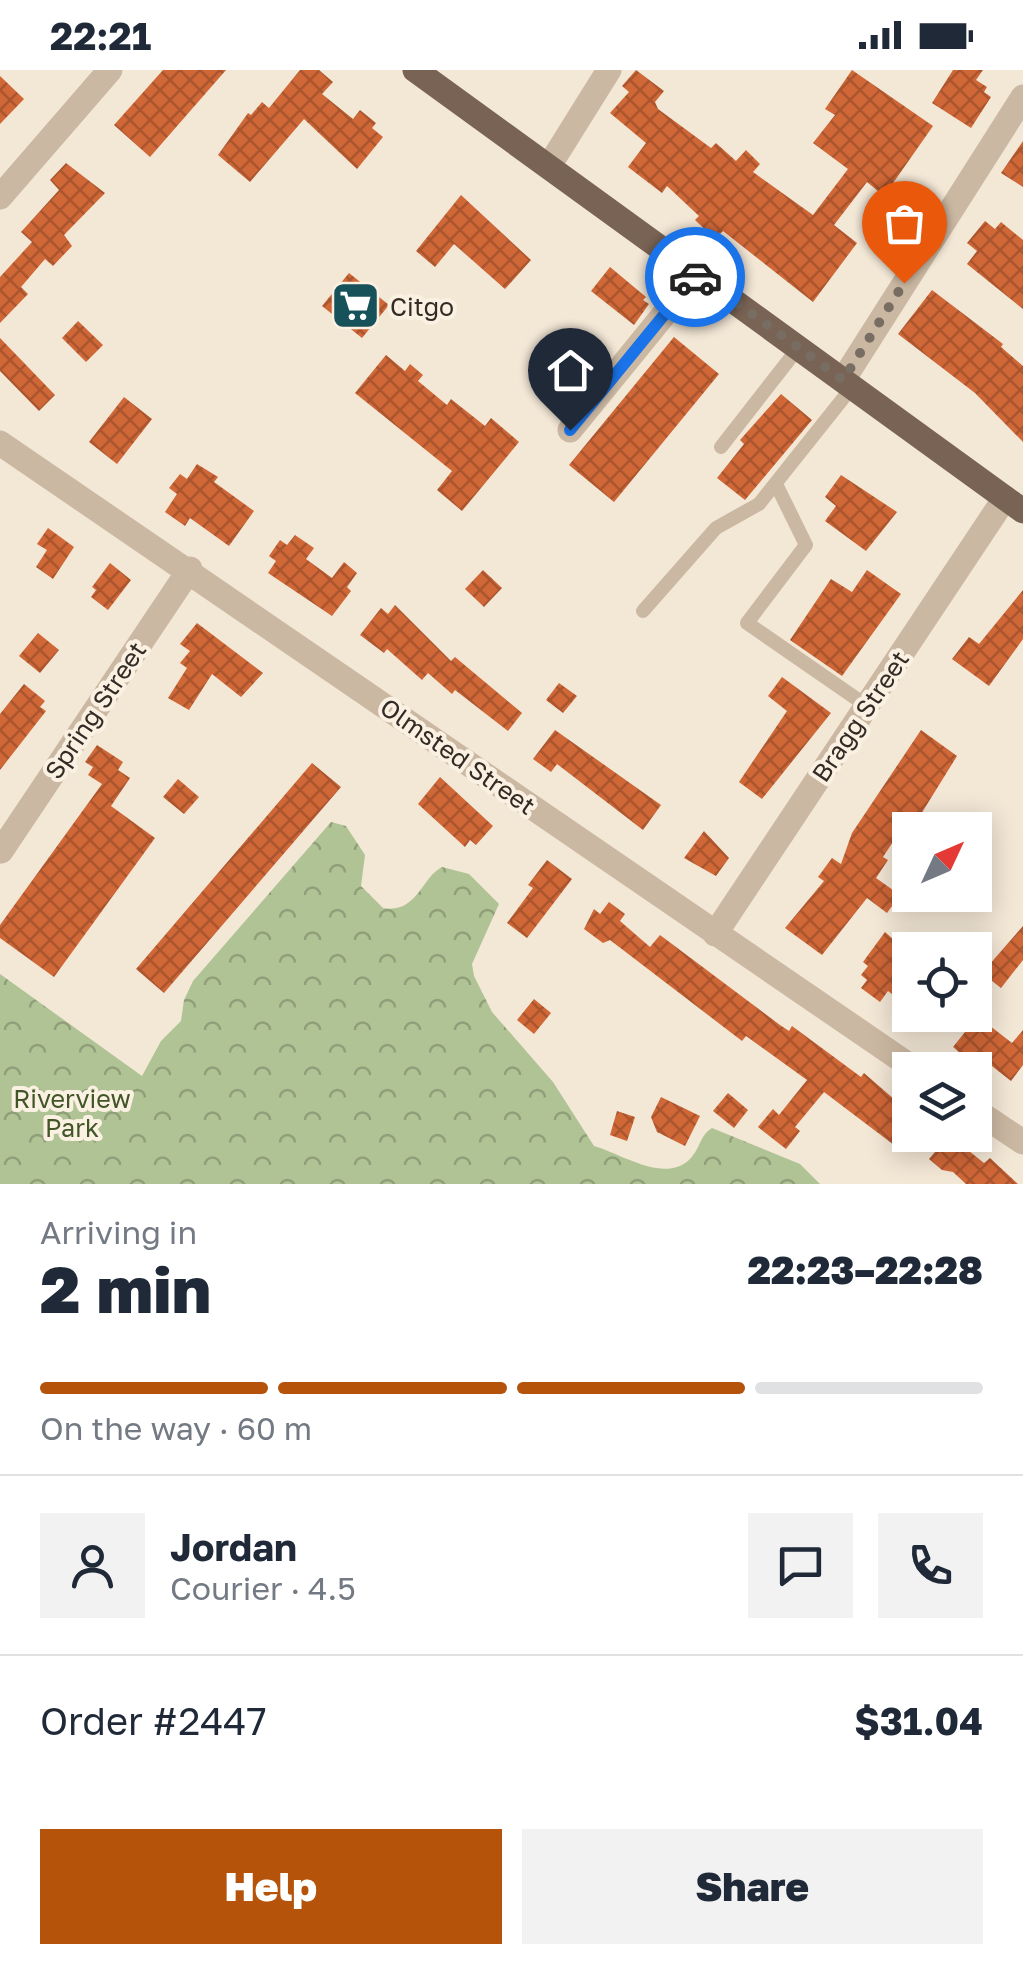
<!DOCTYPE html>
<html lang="en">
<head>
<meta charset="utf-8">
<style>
  :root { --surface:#fff; --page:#f2f2f3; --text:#1f2937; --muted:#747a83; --line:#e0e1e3; --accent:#b45309 }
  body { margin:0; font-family:"Golos Text",sans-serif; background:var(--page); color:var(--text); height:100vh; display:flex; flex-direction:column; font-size:38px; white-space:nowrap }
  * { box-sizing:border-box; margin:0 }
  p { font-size:32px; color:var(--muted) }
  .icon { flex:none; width:55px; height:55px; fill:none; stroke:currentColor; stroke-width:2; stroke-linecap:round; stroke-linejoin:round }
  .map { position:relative; height:1114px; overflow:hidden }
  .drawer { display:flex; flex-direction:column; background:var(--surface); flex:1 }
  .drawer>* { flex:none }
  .needle { width:65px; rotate:46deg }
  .fabs { position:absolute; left:892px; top:742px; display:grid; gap:20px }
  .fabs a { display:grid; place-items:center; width:100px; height:100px; border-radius:0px; background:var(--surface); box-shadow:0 5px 25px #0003; font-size:50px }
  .pin { position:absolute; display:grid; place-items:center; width:85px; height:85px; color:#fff; margin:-102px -42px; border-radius:50% 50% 50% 0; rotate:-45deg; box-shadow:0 0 10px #0007 }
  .pin .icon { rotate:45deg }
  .courier { position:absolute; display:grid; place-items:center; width:100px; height:100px; margin:-50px; border:8px solid #1a73e8; border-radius:50%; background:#fff; color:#222; box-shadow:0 2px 12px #0007 }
  .overview em { font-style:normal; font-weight:800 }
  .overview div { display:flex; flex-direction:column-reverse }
  .overview { display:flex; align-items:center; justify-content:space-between; height:170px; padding:0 40px }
  h1 { font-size:65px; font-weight:800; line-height:75px }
  .bar { display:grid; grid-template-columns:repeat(4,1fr); gap:15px 10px; align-content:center; height:120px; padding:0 40px }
  .bar i { height:12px; border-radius:8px; background:var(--line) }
  .bar .current { background:var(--accent) }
  .bar p { grid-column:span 4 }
  .line { display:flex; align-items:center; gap:25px; padding:0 40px; border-top:2px solid var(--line) }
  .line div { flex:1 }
  .round { display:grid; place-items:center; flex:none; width:105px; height:105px; border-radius:0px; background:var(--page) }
  .button { display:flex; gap:20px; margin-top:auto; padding:20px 40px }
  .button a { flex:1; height:115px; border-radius:0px; background:var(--accent); color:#fff; font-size:40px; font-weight:800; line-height:115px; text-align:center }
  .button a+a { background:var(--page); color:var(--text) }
  .status { display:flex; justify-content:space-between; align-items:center; height:70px; padding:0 50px; background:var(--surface); direction:ltr }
  .status svg { height:28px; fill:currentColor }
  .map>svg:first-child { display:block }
  .forest { fill:url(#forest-crowns) }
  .building { fill:url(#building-cross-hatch) }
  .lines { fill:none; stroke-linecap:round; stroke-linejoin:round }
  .service { stroke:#cbb8a2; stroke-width:14 }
  .minor { stroke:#cbb8a2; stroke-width:25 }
  .tertiary { stroke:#cbb8a2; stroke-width:25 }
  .primary { stroke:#796354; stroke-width:25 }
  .done { stroke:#786d63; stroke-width:10; stroke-dasharray:0 18 }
  .route { stroke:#1a73e8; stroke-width:12 }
  .labels { text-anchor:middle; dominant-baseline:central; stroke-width:8; stroke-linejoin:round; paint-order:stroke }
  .poi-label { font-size:25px; fill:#352b25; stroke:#faf1e3; text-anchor:start }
  .street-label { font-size:25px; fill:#352b25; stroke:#faf1e3 }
  .park-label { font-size:25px; fill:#415527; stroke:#faf1e3 }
</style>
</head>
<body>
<div class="status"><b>22:21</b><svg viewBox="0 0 49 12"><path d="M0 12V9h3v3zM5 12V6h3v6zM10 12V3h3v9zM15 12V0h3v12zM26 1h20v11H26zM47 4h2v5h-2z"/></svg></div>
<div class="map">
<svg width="1023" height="1114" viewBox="0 0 1023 1114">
  <defs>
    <pattern id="forest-crowns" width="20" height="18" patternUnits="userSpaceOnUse" patternTransform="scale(2.5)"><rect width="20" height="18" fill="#b0c395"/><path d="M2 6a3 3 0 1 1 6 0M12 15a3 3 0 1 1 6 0" fill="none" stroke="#909f79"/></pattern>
    <pattern id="building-cross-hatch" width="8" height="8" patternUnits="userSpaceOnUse" patternTransform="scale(2.5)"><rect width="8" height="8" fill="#d06737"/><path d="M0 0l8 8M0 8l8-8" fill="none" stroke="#aa552e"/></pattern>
  </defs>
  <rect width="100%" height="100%" fill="#f3e7d6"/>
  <path class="forest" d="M331,752L346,756L365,785L361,816L383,838C417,844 421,808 442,797L469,804L499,834L472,894L474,906L492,942L553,1012L594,1076C622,1084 665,1114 690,1089C700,1079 700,1065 712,1058L800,1094L820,1114H0V904L142,1006L161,971L181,951L184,930L193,911Z"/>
  <path class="building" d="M163,0H226L150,87L114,55Z
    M300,0H319L333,12L322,24L353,49L360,40L376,53L372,58L383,67L357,99L304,49L250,112L218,85L248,43L251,45L262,32L269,38Z
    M636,0L664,21L655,32L658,39L711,78L716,73L736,91L746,80L760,94L753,102L813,145L848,99L813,73L835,45L825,39L852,0L933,56L884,126L867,112L834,155L857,173L813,232L723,161L715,169L695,150L699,146L667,116L662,123L628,97L646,73L610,43L629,22L622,16Z
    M953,0H983L976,10L987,17L984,22L991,27L971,58L932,33Z
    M0,6L24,29L0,54Z
    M1023,71V117L1001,103Z
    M66,93L105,123L64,165L72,176L53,196L45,189L21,217L28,224L0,253V207L32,172L21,162L59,120L50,110Z
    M461,125L531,190L505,219L454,174L435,197L416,181Z
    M985,151L995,159L1001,152L1023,170V239L967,194L977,181L967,173Z
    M610,197L646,227L643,230L649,234L634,255L591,221Z
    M349,203L389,235L362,268L322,236Z
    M932,220L1003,274L1001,277L1023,296V372L975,323L898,264Z
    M78,251L103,275L86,292L62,268Z
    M674,267L719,304L614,432L569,395Z
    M0,268L55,325L39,341L0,301Z
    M386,285L405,301L410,294L423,305L418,311L447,335L451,329L485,356L491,348L519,372L462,441L437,420L452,401L355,323Z
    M781,324L812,350L745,430L717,408L744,374L740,370Z
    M124,327L152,349L117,394L89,372Z
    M197,394L218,407L214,412L254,441L229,476L190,448L185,456L165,442L177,424L169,418L180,404L187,409Z
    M841,405L897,442L866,481L825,451L836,436L825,427Z
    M48,458L74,477L53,509L36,497L47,480L37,474Z
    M295,465L314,478L306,489L332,508L344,492L357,503L347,517L351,521L332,546L268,503L276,491L269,486L280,470L287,475Z
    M110,493L131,510L108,540L91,527L96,520L92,517Z
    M483,500L502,518L484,537L465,519Z
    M867,500L901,524L842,606L790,570L831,509L852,522Z
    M1023,520V569L989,616L952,589L969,567L979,574Z
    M395,535L451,591L455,587L522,643L508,661L455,620L452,624L428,603L422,610L387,579L384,583L360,565L381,538L388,544Z
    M197,553L263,603L241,627L212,604L189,640L168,628L187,598L180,593L190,581L180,574Z
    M38,563L59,580L40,603L19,586Z
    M782,607L831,643L762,729L739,712L787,641L768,626Z
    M559,613L577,626L563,643L546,630Z
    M24,614L45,631L40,637L46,641L0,700V644Z
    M555,660L661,735L643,760L557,694L551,702L533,689Z
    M921,660L957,686L913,757L906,752L883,787L888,790L876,808L900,825L887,843L867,828L822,885L785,858L824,811L818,807L832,788L841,794L852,763Z
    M97,675L123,692L118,700L130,708L111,736L155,768L54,907L0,868V855L102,714L88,705L93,697L85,692Z
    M312,693L341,717L164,923L136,899Z
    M440,707L493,756L476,775L470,770L465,777L418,734Z
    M178,709L199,727L184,744L163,727Z
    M704,761L729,788L716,806L684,788Z
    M547,790L572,809L527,868L507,853L533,818L528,815Z
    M609,832L625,844L620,851L650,877L660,865L780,955L789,961L792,956L861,1007L864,1003L910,1043V1066L894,1075L824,1022L795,1057L800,1061L786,1079L758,1057L773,1039L779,1045L807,1010L746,966L742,971L610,870L603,873L584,859L594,839L600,844Z
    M1023,856V890L1001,918L982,903Z
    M885,862L910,884V938L888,921L880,932L861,918L867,910L861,905L868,896L863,892Z
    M534,929L551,943L534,964L517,950Z
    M946,945H976L1012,973L1023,960V995L1011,1011L974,982L967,989L953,977L965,962Z
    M728,1023L748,1040L734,1058L713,1041Z
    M661,1027L700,1046L685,1076L657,1062L651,1047Z
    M617,1041L635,1047L627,1071L610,1065Z
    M949,1065L984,1093L990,1088L1018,1114H966L953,1102L942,1100L929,1089Z"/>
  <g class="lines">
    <path class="service" d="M721,377L799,277
      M776,414L806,475L747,553L867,636
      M643,541L716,458L759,434L853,316"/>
    <path class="minor" d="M549,96L609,0
      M843,310L1023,27
      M570,360L697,204
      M0,373L916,1000
      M1,781L190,499
      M715,864L1005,428
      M975,1040L1023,1072"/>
    <path class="tertiary" d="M0,127L110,0"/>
    <path class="primary" d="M415,0L1023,441"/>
  </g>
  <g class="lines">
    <path class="done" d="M695,207L697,204L843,310L904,213"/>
    <path class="route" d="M570,360L695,207"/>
  </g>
  <defs>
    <symbol id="supermarket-square" viewBox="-11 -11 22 22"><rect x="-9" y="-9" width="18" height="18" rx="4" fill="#17515a" stroke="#faf1e3"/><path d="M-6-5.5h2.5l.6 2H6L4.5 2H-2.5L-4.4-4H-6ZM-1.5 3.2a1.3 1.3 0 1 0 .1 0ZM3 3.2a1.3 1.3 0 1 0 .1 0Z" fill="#fff"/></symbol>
  </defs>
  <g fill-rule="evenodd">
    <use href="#supermarket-square" x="328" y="208" width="55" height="55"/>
  </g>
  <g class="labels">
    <g class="poi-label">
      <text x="390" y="236">Citgo</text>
    </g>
    <g class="street-label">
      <text transform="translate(95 640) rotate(-56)">Spring Street</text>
      <text transform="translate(860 646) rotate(-56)">Bragg Street</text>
      <text transform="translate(458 686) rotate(35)">Olmsted Street</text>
    </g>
    <g class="park-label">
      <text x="72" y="1028">Riverview<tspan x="72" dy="29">Park</tspan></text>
    </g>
  </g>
</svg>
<div class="fabs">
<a><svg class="needle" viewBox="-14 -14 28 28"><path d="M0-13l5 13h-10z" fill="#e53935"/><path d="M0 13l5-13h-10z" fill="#747a83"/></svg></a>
<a><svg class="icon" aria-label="locate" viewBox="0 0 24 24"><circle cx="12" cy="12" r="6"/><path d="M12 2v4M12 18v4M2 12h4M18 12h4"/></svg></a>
<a><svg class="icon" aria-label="layers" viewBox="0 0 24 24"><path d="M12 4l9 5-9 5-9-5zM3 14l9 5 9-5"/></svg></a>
</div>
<div class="pin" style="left:904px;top:213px;background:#ea580c"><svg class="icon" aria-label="bag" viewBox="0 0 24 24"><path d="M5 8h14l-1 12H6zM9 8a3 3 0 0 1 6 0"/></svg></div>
<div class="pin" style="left:570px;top:360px;background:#1f2937"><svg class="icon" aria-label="home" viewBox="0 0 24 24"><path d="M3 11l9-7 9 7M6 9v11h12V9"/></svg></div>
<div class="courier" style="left:695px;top:207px"><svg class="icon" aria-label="car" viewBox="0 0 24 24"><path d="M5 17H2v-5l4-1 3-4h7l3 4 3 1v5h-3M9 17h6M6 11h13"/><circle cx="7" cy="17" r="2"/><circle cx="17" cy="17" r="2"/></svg></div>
</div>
<section class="drawer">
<div class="overview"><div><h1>2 min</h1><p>Arriving in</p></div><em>22:23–22:28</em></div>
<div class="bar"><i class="current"></i><i class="current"></i><i class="current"></i><i></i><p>On the way · 60 m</p></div>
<div class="line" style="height:180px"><a class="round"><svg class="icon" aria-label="person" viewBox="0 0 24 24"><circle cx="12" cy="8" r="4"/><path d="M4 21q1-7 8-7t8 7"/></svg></a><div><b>Jordan</b><p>Courier · 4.5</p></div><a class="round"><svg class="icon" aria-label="chat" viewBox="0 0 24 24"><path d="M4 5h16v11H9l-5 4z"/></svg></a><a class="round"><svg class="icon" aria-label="phone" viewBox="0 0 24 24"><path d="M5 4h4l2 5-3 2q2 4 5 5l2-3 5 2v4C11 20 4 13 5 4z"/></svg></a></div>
<div class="line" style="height:130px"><div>Order #2447</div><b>$31.04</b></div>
<div class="button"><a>Help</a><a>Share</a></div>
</section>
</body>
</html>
